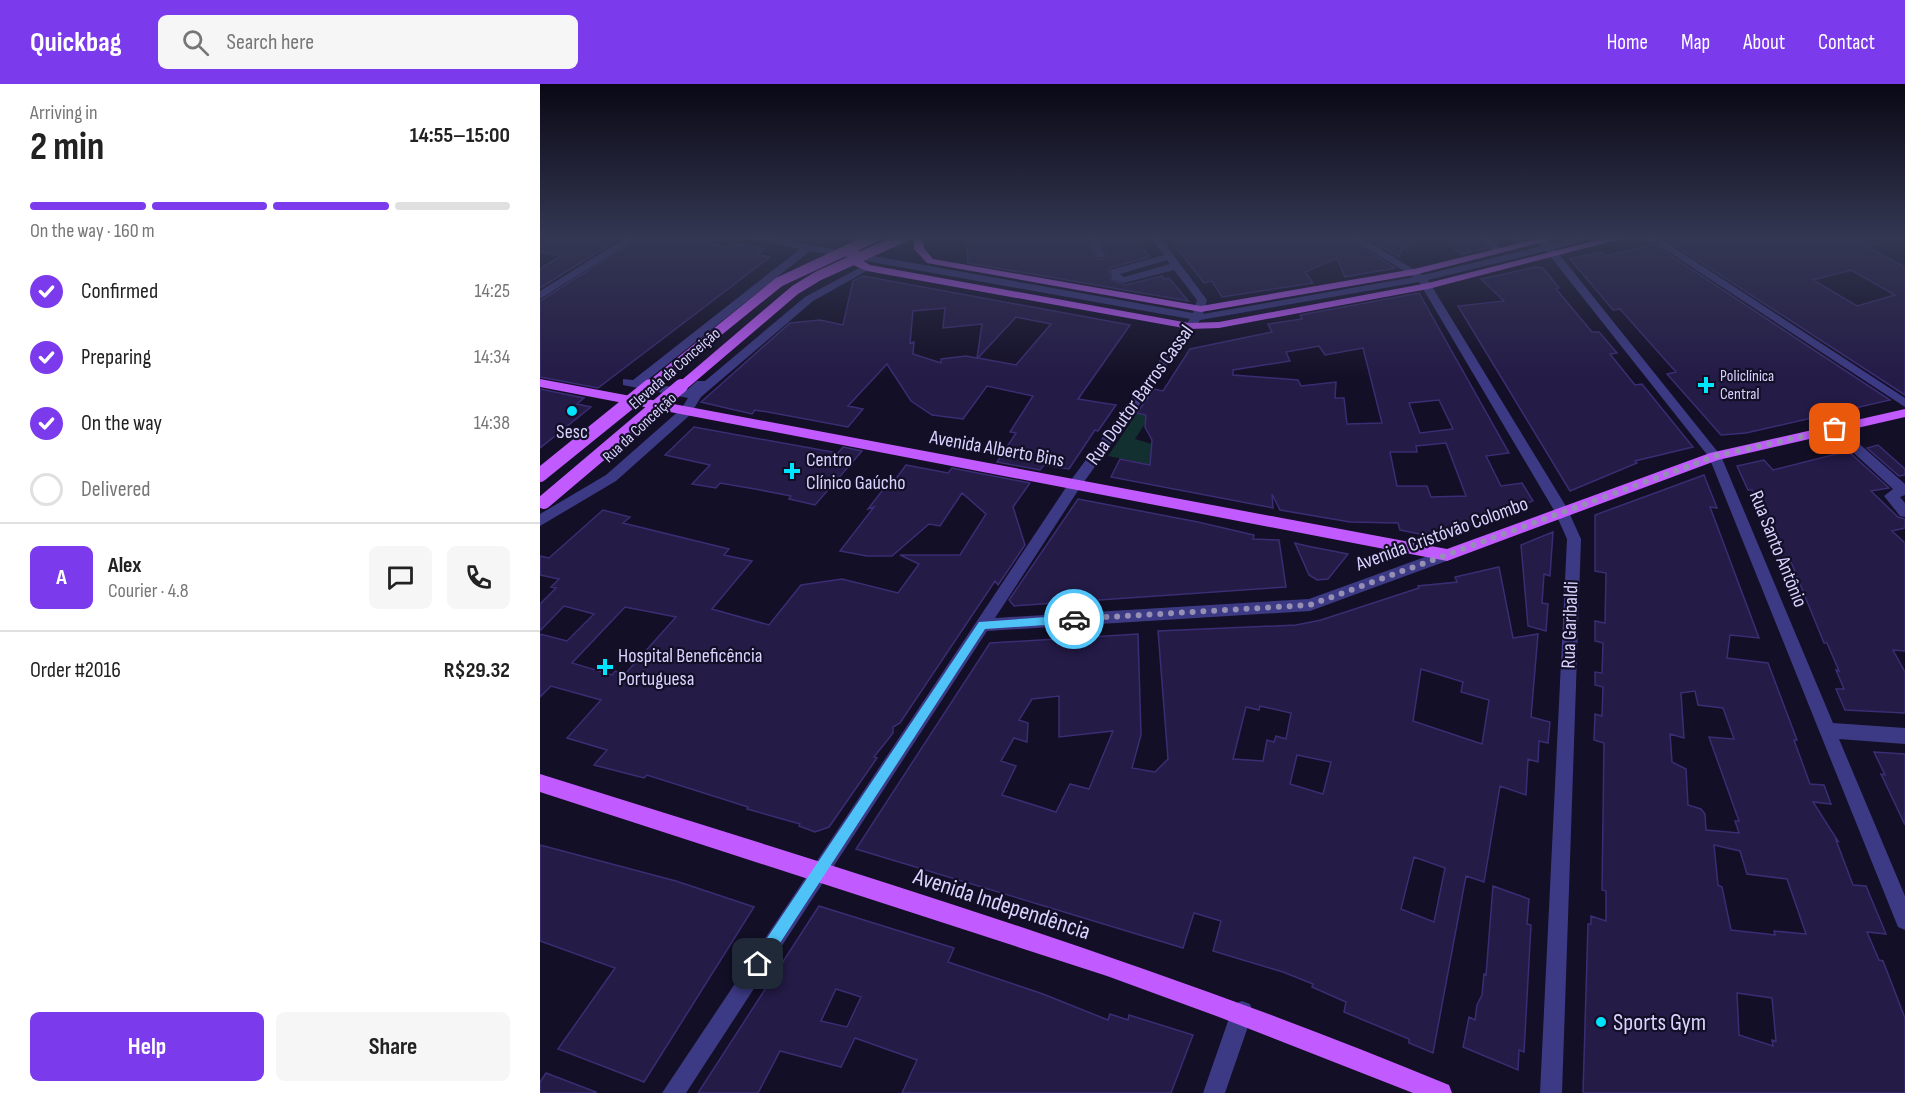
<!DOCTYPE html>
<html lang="en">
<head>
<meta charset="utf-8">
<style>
  :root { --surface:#fff; --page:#f6f6f6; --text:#222; --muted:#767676; --line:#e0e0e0; --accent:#7c3aed }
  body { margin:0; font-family:"Sofia Sans Condensed",sans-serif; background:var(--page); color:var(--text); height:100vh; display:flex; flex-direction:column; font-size:22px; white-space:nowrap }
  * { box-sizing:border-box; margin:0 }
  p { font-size:20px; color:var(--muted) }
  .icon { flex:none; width:33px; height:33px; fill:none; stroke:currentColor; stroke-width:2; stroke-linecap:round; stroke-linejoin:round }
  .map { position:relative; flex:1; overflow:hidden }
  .sheet { display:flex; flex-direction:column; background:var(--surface); width:540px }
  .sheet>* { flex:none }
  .pin { position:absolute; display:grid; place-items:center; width:51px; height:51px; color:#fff; margin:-26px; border-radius:12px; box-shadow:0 3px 9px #0006 }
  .courier { position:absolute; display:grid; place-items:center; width:60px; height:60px; margin:-30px; border:4px solid #4fc3f7; border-radius:50%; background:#fff; color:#222; box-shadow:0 2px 8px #0007 }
  .summary em { font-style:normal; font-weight:700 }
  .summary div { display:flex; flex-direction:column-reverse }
  .summary { display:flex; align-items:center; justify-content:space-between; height:102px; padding:0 30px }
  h1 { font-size:39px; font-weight:700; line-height:45px }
  .bar { display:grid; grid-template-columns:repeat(4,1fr); gap:9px 6px; align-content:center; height:72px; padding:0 30px }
  .bar i { height:8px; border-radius:4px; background:var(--line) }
  .bar .selected { background:var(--accent) }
  .bar p { grid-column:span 4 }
  .line { display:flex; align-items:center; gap:15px; padding:0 30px; border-top:2px solid var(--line) }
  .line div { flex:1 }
  .round { display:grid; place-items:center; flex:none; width:63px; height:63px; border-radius:9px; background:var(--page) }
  ol { padding:0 30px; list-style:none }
  li { display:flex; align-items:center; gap:18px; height:66px }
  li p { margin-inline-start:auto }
  li .icon { padding:6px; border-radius:50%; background:var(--accent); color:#fff; stroke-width:4 }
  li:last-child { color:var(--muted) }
  li i { width:33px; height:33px; border:3px solid var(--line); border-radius:50% }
  .button { display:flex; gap:12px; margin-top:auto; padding:12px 30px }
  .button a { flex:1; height:69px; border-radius:9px; background:var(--accent); color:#fff; font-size:24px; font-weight:700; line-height:69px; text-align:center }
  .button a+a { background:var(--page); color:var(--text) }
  header { display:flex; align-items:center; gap:36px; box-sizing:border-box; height:84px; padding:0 30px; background:var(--accent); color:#fff }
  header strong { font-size:28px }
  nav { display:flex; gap:33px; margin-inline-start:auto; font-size:21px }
  .search { width:420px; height:54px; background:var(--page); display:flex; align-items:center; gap:15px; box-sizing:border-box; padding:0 21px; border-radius:9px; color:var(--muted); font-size:22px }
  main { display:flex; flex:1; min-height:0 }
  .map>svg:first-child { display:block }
  .green { fill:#12302f }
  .building { fill:#241b47; stroke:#3b2d73; stroke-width:1.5; fill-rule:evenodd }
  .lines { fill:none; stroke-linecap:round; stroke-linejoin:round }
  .minor-tunnel { stroke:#312d47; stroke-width:10; stroke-dasharray:10 5; stroke-linecap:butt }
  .minor { fill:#3d3a85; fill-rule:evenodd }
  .major { fill:#c25bff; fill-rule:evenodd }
  .major-bridge-far1 { stroke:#c25bff; stroke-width:10 }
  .major-bridge { stroke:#c25bff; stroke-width:14 }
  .route { fill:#4fc3f7 }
  .done { stroke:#948fb3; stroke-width:6; stroke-dasharray:0 10.8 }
  .poi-dot { fill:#00e5ff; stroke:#130f26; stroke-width:2 }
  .labels { text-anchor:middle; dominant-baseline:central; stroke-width:4.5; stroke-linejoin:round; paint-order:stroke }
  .far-street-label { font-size:16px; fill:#d9d4ff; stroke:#130f26 }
  .far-poi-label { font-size:16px; fill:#d9d4ff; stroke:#130f26; text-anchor:start }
  .street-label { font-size:20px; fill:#d9d4ff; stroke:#130f26 }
  .poi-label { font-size:20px; fill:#d9d4ff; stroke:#130f26; text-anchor:start }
  .near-street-label { font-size:24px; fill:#d9d4ff; stroke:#130f26 }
  .near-poi-label { font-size:24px; fill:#d9d4ff; stroke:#130f26; text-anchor:start }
</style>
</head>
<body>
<header>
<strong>Quickbag</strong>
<div class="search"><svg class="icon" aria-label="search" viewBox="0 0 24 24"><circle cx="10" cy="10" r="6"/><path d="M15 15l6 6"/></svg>Search here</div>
<nav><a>Home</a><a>Map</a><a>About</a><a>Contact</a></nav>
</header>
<main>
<section class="sheet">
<div class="summary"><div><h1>2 min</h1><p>Arriving in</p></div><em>14:55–15:00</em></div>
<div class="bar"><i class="selected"></i><i class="selected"></i><i class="selected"></i><i></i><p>On the way · 160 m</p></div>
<ol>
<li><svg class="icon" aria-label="check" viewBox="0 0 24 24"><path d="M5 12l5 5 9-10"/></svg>Confirmed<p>14:25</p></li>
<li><svg class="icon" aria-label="check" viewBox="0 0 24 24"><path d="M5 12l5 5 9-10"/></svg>Preparing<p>14:34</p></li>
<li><svg class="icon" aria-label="check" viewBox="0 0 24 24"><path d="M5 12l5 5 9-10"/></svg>On the way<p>14:38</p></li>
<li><i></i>Delivered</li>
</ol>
<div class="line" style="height:108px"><b class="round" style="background:var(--accent);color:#fff">A</b><div><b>Alex</b><p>Courier · 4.8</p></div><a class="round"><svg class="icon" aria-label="chat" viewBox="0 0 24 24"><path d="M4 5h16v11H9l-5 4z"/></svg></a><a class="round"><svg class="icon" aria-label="phone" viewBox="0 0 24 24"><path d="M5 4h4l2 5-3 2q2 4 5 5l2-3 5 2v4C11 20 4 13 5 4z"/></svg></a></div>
<div class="line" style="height:78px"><div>Order #2016</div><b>R$29.32</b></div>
<div class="button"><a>Help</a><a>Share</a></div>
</section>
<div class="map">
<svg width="1365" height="1009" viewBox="0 0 1365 1009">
  <rect width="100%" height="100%" fill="#130f26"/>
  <path class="green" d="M597,329L610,332L595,355L612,360L611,375L643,387L568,372Z"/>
  <path class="building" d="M0,153H82L0,204V185L21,172L0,168Z
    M101,153H133L187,163L192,159L224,165L217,171L230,173L58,304L0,293V217Z
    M484,153H545L557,175H563L567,171L560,153H595L609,173L569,184L570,195L585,201L622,192L624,195L629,194L648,217L428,179L427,160Z
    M659,153H806L855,184L805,193L797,174L765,188L773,199L682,213L672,197L664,199L634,160Z
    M826,153H888L861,166L859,173Z
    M897,153H933L947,164L922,170Z
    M1140,153H1345V158L1327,163L1365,183V311L1128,157ZM1311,186L1355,211L1317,222L1273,196Z
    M1113,160L1350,316L1206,349L1181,351L1127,290L1136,288L1080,225L1073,226L1030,175L1061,168L1067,172Z
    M996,183L1003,184L1019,204L1016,205L1052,248H1059L1077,269L1070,270L1095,301L1102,300L1153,363L1095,377L1097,379L1030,407L918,222L964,217L941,195Z
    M323,192L590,241L538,315L576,321L558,347L555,346L529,385L504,381L500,386L457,378L476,349L470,348L493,312L447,302L423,335L392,331L371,317L347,280L308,322L323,325L308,343L228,328L215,326L212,330L161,318L250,239L280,236L303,241L313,197ZM405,224L403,244L442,240L437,274L426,272L401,275V279L373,270L374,258L370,259L373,227ZM476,233L511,240L476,281L438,274Z
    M879,209L969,369L946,372L961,402L982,399L993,417L960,430L931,432L933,440L895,453L860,446L858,439L810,438L740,426L732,410L733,424L571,393L580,375L610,381L612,356L605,343L606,331L597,329L614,305L623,307L650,265L732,248L728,240L762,235L760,231ZM779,262L785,271L823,264L842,339L807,340L804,314H795L796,298L761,302L758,296L693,291V286L750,277L746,268ZM899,316L913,345L880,349L869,319ZM906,359L926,412L891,413L887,402H857L850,368H877L876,362Z
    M0,305L44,314L37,320L51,323L0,364Z
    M154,343L298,369L303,363L322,367L275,421L249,415L251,412L215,405L180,399L176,404L152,400L170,381L125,371Z
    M1338,361L1365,385V391L1359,392L1327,364Z
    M1308,367L1349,404L1331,407L1358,433L1365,435V444L1352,447L1365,459V567L1353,566L1365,588V629L1305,626L1296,605H1304L1296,586L1299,587L1287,559H1284L1251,478H1240L1221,434H1228L1212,406H1208L1197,382L1224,376L1233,386Z
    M366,381L408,389L412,384L490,399L473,423L485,461L458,501L455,497L360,639L353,643V649L334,673L337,674L289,743L275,748L259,742L260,740L207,725L208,723L107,691L104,694L54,681L67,666L27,654L61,616L11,602L0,613V550L27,557L54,530L24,522L0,547V520L16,504L11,503L19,495L0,491V472L9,474L63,426L90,433L83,439L189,465L184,471L212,477L172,525L229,541L261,501L302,495L358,509L379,480L360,471H420L446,430L422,409L400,442L389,440L352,472H327L300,467L334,423L328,425L345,403L349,404ZM85,523L136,533L85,590L75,587L72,591L32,579Z
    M1164,391L1177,424L1170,423L1219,554L1190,551L1187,574L1228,579L1257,656H1254L1270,700L1284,701L1291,720L1273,718L1298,757L1296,756L1313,801L1326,802L1346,850L1327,848L1339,876L1343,877L1365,934V1009H1043L1048,840H1051V832L1066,837V807L1062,806L1064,659L1054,656L1055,630L1062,632L1063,603L1055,601V588L1062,589L1063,559L1055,557V537L1065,539L1066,489L1055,487V431ZM1155,607L1158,621L1183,624L1194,655L1169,653L1199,737H1195L1199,749L1166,746L1165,730L1161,725L1148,721L1146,685L1132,678L1130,650L1144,654L1141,609ZM1174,761L1200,767L1207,790L1247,795L1266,850L1234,847L1235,851L1191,846L1182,803L1178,801ZM1197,909L1232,914L1236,957L1232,956L1233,962L1199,951Z
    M538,415L658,438L714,451L713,455L739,456L746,503L474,522L469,516Z
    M1013,448L1010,492L1004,490L1002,519L1008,520L1006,547L988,542L981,461Z
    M755,459L767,462L808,470L788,495L777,496L769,491Z
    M959,483L973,554L998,550L991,633L1010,638L1008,659L999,657L998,678L988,675L986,711L960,702L944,798L926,792L893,969L869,959V955L804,928L806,918L772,903L773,900L743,888L673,867L681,837L654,829L643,864L316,765L450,559L598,550L601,651L592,684L615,688L628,675L618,547L756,541L781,536L879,504L878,502L917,498L915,493ZM881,585L923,598L921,608L949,616L942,660L873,637ZM519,612V653L573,647L549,705L530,700L516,728L462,711L476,682L461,677L474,654L487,658L488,639L479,636L492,615ZM720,622L751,629L746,655L736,652L734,658L727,656L723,677L693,675L706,623L719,626ZM757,671L791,678L783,710L750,700ZM874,773L905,784L894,838L861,825Z
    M1334,668L1365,670V741L1341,690L1345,691Z
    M0,761L136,797L214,823L104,998L18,965L75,884L0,857Z
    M953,802L989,815L987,840L991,841L984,968L979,966L978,986L923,963L929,933L935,936L937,921L942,911L944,890L946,891Z
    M279,822L414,864L408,878L503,910L568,936L570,930L588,936L589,931L653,951L631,1009H362L377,976L315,954L301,983L240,967L218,1009H158ZM296,905L321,913L307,943L281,937Z
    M6,989L56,1008V1009H0V998Z"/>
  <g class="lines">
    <path class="minor-tunnel" d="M953,155L957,153"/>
    <path class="minor" d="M87,153H99L0,215V207Z
      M204,153H227L653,229L657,216L634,186L584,199L572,195L570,186L624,171L610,153H620L667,216L663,230L874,193L808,153H821L883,191L1002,162L995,153H1005L1011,160L1039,153H1057L1015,165L1181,372L1293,639L1365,644V660L1299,655L1365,812V846L1358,843L1169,373L1006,167L888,196L1027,424L1041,455L1022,1009H1000L1027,455L1015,428L879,198L660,236L541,402L455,534L769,515L907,465L912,467L914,471L912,475L770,527L447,547L146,1009H122L531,396L650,235L270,167L105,298L147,306L157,297H165L265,213L323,182L332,184L273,217L161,313L150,331L76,397L0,442V430L66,391L141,325L148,314L83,301V295L93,296L260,165ZM627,176L630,180L584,193L580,190Z
      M547,153H557L565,171L563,173H557Z
      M935,153H947L965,167L957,169Z
      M967,153H979L988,161L980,163Z
      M1106,153H1118L1365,314V323Z
      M1295,341L1299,342L1365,400V411L1360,413L1365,419V433L1360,432L1344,412L1353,405L1291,348V342Z
      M702,917L710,920L713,928L685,1009H663L694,920Z"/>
    <path class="major" d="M374,153H382L384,164L393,175L661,222L874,185L1005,153H1023L874,191L661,228L387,179L374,165Z
      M1070,153H1088L888,205L679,244L649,245L327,187L313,181L306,172L313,162L316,161L321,164L316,172L330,181L649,239L679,238L888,199Z
      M0,295L907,465L1170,369L1365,325V333L1178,376L907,477L0,303Z
      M0,690C306,786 613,878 909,1001L912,1009H873L679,933L567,892L0,708Z"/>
    <path class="major-bridge-far1" d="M108,304L239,198L335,153
      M140,304L255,206L278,192L364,153"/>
    <path class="major-bridge" d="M0,391L110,302
      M4,418L141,302"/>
  </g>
  <linearGradient id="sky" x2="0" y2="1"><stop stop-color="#0a0815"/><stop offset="0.52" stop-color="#333752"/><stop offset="1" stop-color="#333752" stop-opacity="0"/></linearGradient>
  <rect width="1365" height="295" fill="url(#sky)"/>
  <path class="route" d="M534,531L539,535L534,539L445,545L223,885H213V875L439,538Z"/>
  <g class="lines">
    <path class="done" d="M534,535L770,521L1176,372L1295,345"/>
  </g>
  <g class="poi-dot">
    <path d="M1163 292h6v6h6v6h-6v6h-6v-6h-6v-6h6z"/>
    <circle cx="32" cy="327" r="6"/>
    <path d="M249 378h6v6h6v6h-6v6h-6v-6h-6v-6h6z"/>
    <path d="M62 574h6v6h6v6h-6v6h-6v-6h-6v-6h6z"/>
    <circle cx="1061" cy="938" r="6"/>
  </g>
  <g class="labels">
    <g class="far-street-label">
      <text transform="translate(135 285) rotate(-41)">Elevada da Conceição</text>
      <text transform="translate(100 344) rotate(-43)">Rua da Conceição</text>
    </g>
    <g class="far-poi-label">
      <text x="1180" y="292">Policlínica<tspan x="1180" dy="18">Central</tspan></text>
    </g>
    <g class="street-label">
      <text transform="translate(600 311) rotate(-54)">Rua Doutor Barros Cassal</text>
      <text transform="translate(457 365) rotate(10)">Avenida Alberto Bins</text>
      <text transform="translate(902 450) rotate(-20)">Avenida Cristóvão Colombo</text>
      <text transform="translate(1238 465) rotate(68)">Rua Santo Antônio</text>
      <text transform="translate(1030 541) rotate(-88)">Rua Garibaldi</text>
    </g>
    <g class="poi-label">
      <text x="32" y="348" text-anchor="middle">Sesc</text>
      <text x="266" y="376">Centro<tspan x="266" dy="23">Clínico Gaúcho</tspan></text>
      <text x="78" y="572">Hospital Beneficência<tspan x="78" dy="23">Portuguesa</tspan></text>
    </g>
    <g class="near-street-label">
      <text transform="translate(462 820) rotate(18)">Avenida Independência</text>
    </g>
    <g class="near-poi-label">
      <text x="1073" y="938">Sports Gym</text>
    </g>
  </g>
</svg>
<div class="pin" style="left:1295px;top:345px;background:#ea580c"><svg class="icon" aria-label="bag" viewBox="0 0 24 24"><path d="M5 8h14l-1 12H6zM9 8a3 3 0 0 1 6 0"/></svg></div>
<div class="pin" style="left:218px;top:880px;background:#1f2937"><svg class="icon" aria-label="home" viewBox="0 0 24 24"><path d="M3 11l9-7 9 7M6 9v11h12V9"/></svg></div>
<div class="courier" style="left:534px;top:535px"><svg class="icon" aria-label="car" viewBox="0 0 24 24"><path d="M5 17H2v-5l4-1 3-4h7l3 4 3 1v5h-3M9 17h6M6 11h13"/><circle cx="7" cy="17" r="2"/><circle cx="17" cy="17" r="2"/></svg></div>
</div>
</main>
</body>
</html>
